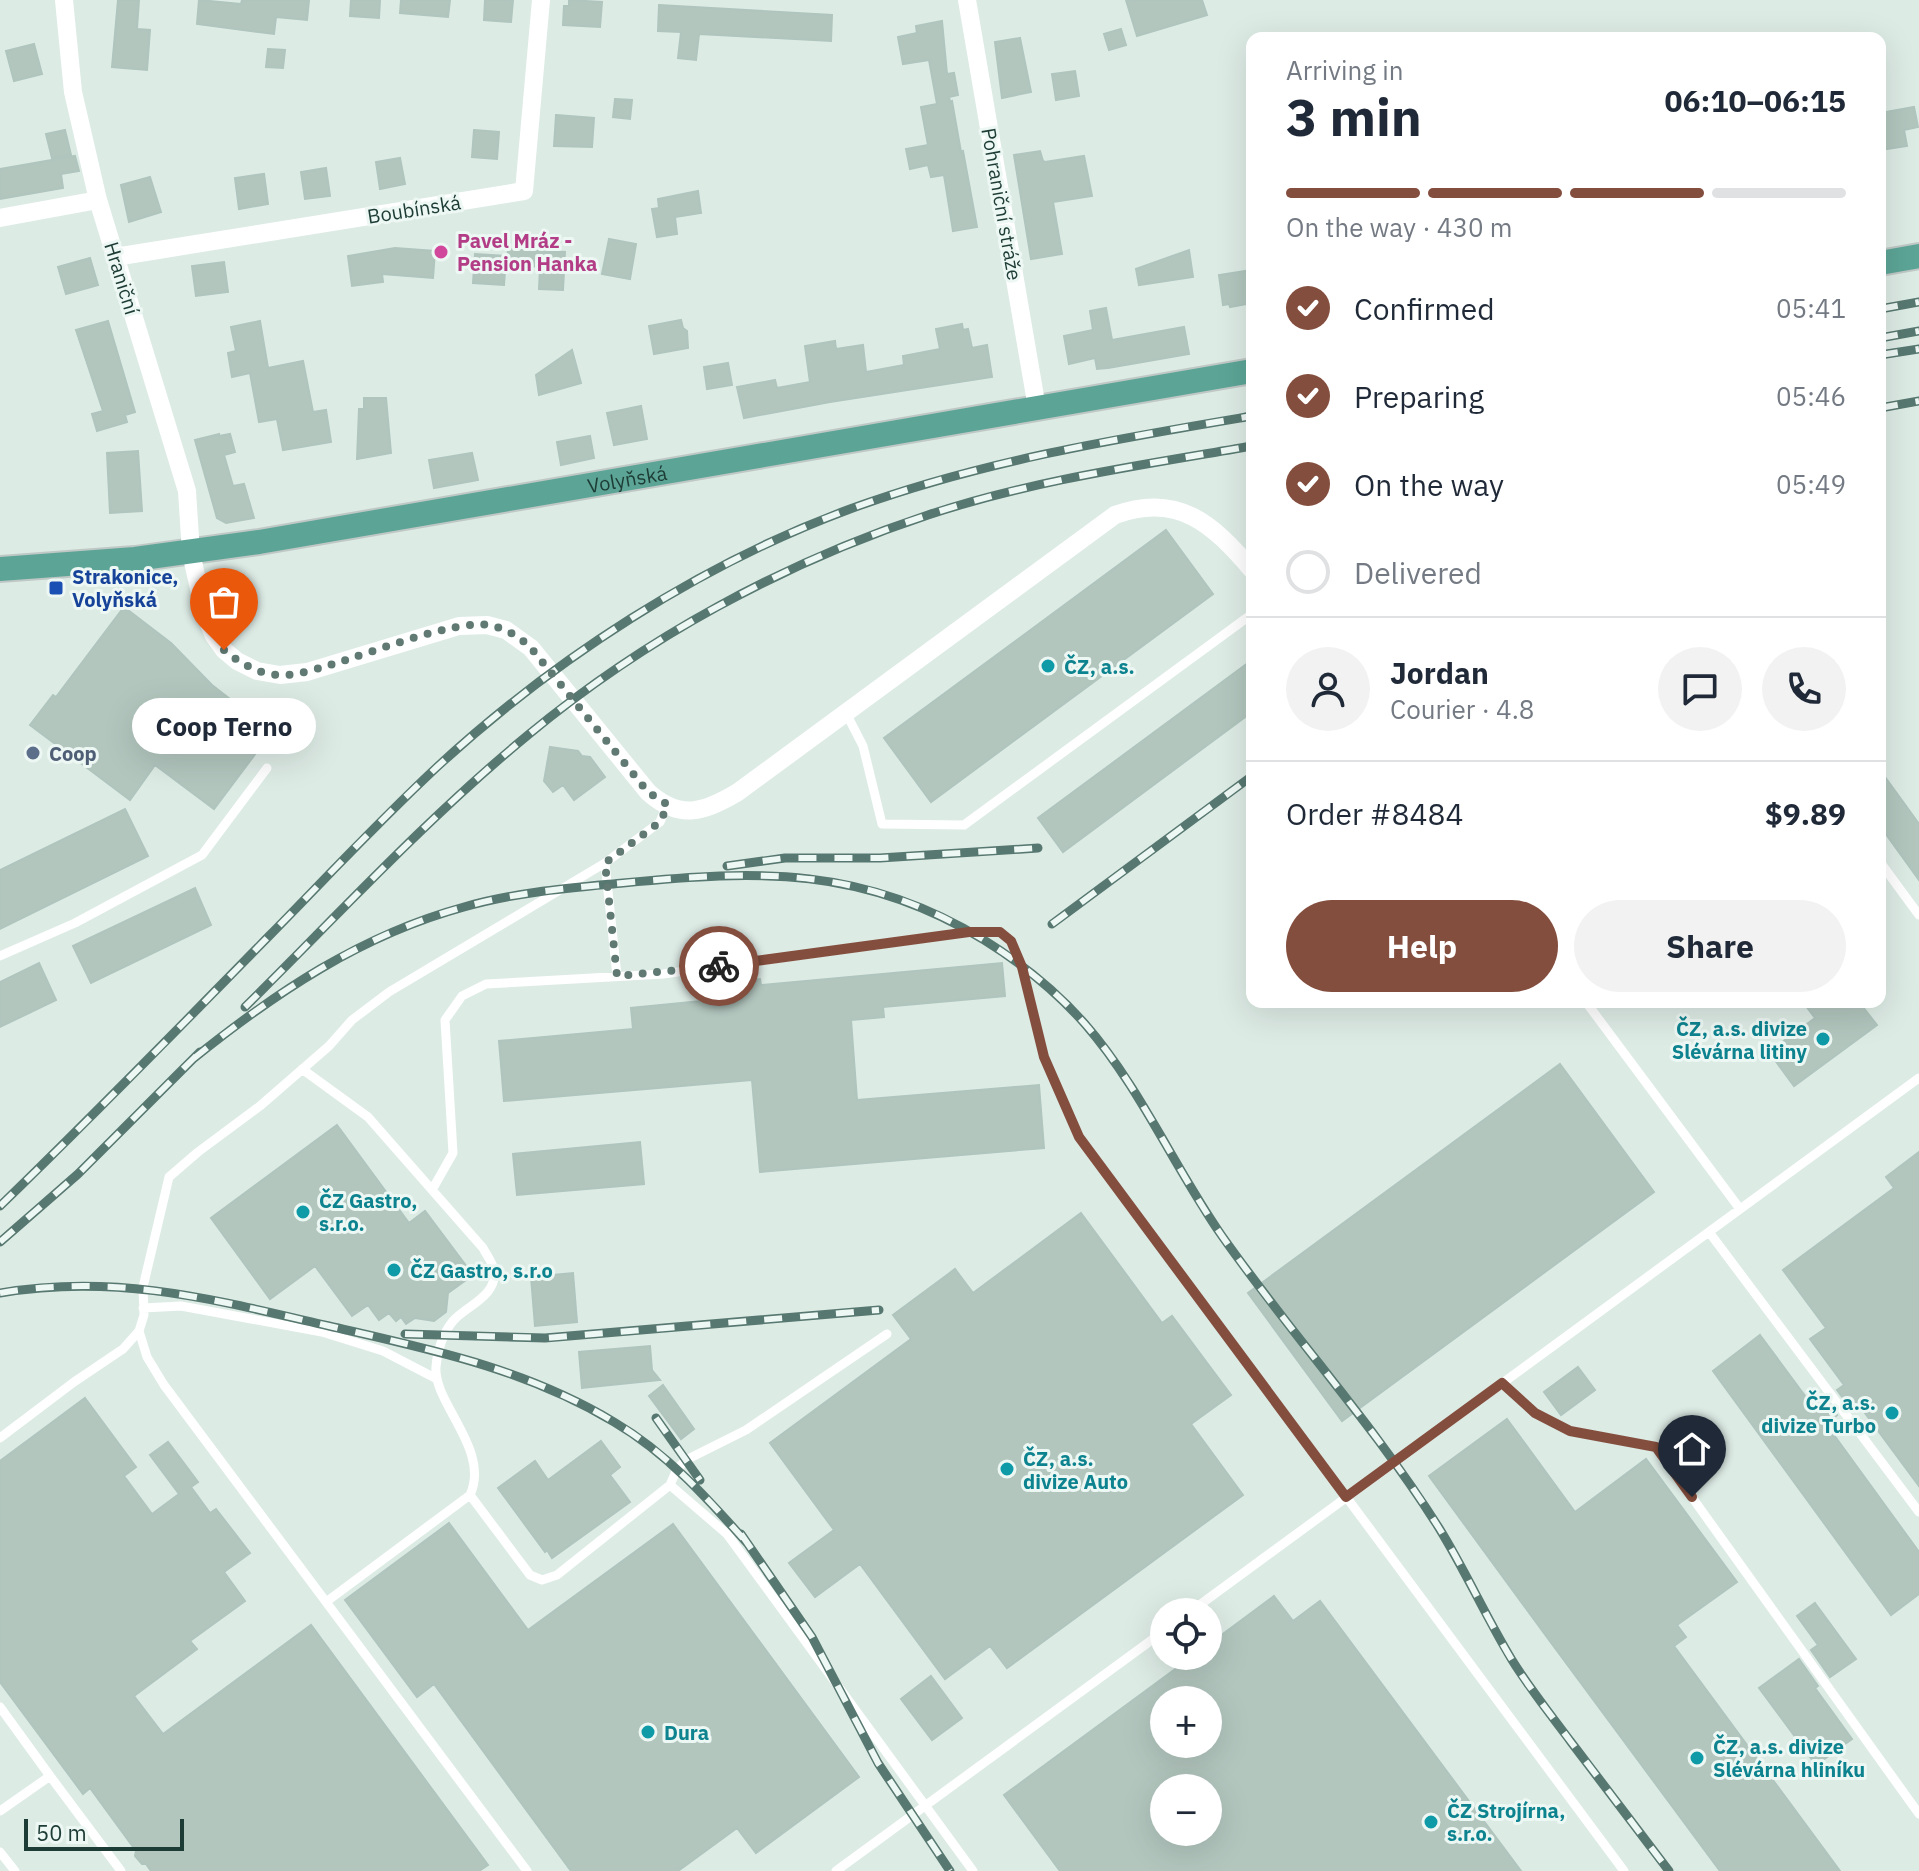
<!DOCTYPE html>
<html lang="en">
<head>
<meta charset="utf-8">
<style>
  :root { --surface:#fff; --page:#f2f2f3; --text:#1f2937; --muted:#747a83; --line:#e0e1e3; --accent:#844e3e }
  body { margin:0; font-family:"IBM Plex Sans",sans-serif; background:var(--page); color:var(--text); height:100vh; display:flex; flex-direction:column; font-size:30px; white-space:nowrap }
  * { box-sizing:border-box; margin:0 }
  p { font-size:26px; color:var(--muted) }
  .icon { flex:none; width:44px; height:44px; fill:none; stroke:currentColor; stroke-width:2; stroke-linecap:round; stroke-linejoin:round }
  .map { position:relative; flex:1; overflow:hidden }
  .details { position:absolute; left:1246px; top:32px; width:640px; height:976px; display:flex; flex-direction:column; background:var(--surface); border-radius:16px; box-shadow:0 8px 32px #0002 }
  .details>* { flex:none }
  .controls { position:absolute; left:1150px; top:1598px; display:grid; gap:16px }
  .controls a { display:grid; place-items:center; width:72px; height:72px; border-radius:50%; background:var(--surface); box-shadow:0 8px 32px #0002; font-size:40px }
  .scale { position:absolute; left:24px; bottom:20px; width:160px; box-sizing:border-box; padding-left:8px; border:4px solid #1d3c35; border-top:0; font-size:22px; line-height:28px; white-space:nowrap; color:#1d3c35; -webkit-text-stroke:6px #edf7f3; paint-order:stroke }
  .pin { position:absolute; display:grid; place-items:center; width:68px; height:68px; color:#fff; margin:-82px -34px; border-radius:50% 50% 50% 0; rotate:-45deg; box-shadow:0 0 8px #0007 }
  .pin .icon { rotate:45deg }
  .courier { position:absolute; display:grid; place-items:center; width:80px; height:80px; margin:-40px; border:6px solid #844e3e; border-radius:50%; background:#fff; color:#222; box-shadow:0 2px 10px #0007 }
  .bubble { position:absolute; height:56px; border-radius:28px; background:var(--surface); box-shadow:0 8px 32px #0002; font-size:26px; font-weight:700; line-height:56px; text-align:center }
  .head em { font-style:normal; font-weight:700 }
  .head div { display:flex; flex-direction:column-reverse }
  .head { display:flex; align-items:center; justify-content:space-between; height:136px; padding:0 40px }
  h1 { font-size:52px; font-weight:700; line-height:60px }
  .bar { display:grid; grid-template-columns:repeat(4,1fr); gap:12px 8px; align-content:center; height:96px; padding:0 40px }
  .bar i { height:10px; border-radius:6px; background:var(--line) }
  .bar .current { background:var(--accent) }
  .bar p { grid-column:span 4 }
  .line { display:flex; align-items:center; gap:20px; padding:0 40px; border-top:2px solid var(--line) }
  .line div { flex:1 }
  .round { display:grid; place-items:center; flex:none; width:84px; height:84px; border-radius:42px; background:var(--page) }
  ol { padding:0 40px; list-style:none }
  li { display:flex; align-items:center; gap:24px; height:88px }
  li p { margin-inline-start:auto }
  li .icon { padding:8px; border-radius:50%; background:var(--accent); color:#fff; stroke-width:4 }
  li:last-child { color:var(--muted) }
  li i { width:44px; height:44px; border:4px solid var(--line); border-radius:50% }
  .action { display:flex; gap:16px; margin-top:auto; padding:16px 40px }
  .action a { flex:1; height:92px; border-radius:48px; background:var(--accent); color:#fff; font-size:32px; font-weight:700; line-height:92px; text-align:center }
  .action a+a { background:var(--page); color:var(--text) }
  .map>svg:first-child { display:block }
  .building { fill:#b2c6be; stroke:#afc5bd; stroke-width:2; fill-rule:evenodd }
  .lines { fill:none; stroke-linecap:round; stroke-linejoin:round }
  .primary-casing { stroke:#c0c8c6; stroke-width:28 }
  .service { stroke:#fff; stroke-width:9 }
  .minor { stroke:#fff; stroke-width:18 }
  .primary { stroke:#5ca596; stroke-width:24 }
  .rail-casing { stroke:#577870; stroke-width:9 }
  .rail { stroke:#edf7f3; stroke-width:6; stroke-dasharray:18; stroke-linecap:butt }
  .done { stroke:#607973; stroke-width:8; stroke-dasharray:0 14.4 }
  .route { stroke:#844e3e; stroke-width:10 }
  .hotel-dot { fill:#d1479c; stroke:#edf7f3; stroke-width:3 }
  .transit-dot { fill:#1a4fb4; stroke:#edf7f3; stroke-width:3 }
  .culture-dot { fill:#0f9aa8; stroke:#edf7f3; stroke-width:3 }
  .service-dot { fill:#5c6f8a; stroke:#edf7f3; stroke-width:3 }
  .labels { text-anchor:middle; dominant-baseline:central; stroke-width:6; stroke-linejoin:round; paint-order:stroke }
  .street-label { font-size:20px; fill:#1d3c35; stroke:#edf7f3 }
  .hotel-label { font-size:20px; font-weight:bold; fill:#b23c85; stroke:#edf7f3; text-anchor:start }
  .transit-label { font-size:20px; font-weight:bold; fill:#164399; stroke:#edf7f3; text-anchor:start }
  .culture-label { font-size:20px; font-weight:bold; fill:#0d838f; stroke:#edf7f3; text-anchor:start }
  .service-label { font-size:20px; font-weight:bold; fill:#4e5e75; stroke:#edf7f3; text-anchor:start }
</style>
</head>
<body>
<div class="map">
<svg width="1919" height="1871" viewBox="0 0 1919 1871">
  <rect width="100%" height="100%" fill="#ddebe5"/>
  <path class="building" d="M118,0H139L137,29L150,30L147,70L112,67Z
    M199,0L241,4L242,0H309L307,20L276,17L274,34L197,24Z
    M351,0H380L379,18L350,16Z
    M401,0H450L448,17L400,13Z
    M485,0H513L511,22L484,20Z
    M569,0L602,2L600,27L563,25L564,6H569Z
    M1126,0H1202L1207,15L1137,36Z
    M659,5L832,15L831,41L699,34L696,60L678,58L681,32L658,31Z
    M942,21L947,74L954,73L958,95L949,97L950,102L952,101L961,152L963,151L977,227L953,231L944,175L931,177L928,165L910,169L906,149L928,145L921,107L937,104L929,60L903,64L898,37L917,33L916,26Z
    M1121,29L1126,45L1109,50L1104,34Z
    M1020,38L1031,92L1002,98L995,42Z
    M34,44L42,74L14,81L6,51Z
    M268,49L285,50L283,68L266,67Z
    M1075,71L1079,96L1056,100L1052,74Z
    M615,99L632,100L630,119L613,117Z
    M1914,107L1918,127L1904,130L1907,146L1880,150V113Z
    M556,115L594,118L592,147L554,146Z
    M65,130L71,155L52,158L46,134Z
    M474,130L499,132L497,159L472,157Z
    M1040,151L1043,161L1045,162L1084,156L1092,196L1053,202L1062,254L1031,259L1014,155Z
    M75,156L79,171L61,174L63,188L0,199V169Z
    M400,158L405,184L380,189L376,162Z
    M326,168L330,196L305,199L301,172Z
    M264,174L268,204L239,209L235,178Z
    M150,177L161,212L129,222L121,185Z
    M698,191L701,213L675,217L677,234L657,237L652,209L659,208L658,199Z
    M609,239L636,244L630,279L602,274Z
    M395,248L435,251L433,278L382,274L383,282L352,286L348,256Z
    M508,249L565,252L563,290L539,289L540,267L507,264Z
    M1189,250L1193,277L1139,285L1136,269Z
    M475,254L506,256L504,285L473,283Z
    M90,258L98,285L66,294L58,267Z
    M224,262L228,292L196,296L192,266Z
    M1252,270V303L1230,307L1229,304L1223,305L1219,275Z
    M1106,308L1112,340L1184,327L1189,354L1108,368L1097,369L1095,358L1069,364L1064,336L1093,330L1090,311Z
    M681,320L683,328L687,331L688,348L654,354L649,326Z
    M108,321L135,412L125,415L127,422L97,431L92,414L103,411L76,330Z
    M260,321L268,368L303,361L313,412L326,410L331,442L283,450L277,419L259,422L250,373L232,377L228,353L236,351L231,327Z
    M962,324L963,330L968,329L972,348L987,345L992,377L830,402L744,418L737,387L775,380L777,388L810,382L805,346L835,341L836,349L863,345L866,372L904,365L903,356L940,349L936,329Z
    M572,350L581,383L539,395L536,375Z
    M728,363L732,385L707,389L704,367Z
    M364,398H386L391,453L357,459L359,409H364Z
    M641,406L647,439L614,445L607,413Z
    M219,434V436L230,434L235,452L224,455L233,486L244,484L254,518L226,523L217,518L195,440Z
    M590,436L594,458L561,465L557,442Z
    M138,451L142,511L110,513L107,453Z
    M472,453L478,480L434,488L429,460Z
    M1166,530L1213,594L931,802L884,738Z
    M124,607L171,643L212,685L257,720L265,741L214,809L155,765L130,800L30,725L53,695L56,697Z
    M1252,660V712L1063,852L1038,818Z
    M550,747L578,751L582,756L590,757L605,777L574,800L563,785L553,792L544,781Z
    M1880,770L1919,824V880L1880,826Z
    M125,809L148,856L0,929V870Z
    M195,888L211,925L91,983L73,946Z
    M39,963L56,1000L0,1027V982Z
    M1002,963L1005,996L883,1007L884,1017L851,1020L857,1100L1039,1085L1044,1148L760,1172L752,1080L504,1101L499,1041L633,1029L631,1008L722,999L720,983L760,979L761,985Z
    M1803,1002H1859L1877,1025L1794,1086L1769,1052L1815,1018Z
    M1560,1064L1654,1192L1342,1421L1248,1293Z
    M337,1125L409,1223L425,1211L473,1275L448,1293L446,1312L434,1321L415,1318L406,1324L401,1317L396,1321L389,1313L379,1320L368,1305L352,1316L315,1266L270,1299L211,1218Z
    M640,1142L644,1184L517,1195L513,1154Z
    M1919,1152V1486L1856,1401L1849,1406L1837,1390L1844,1385L1810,1339L1826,1328L1783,1270L1894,1188L1886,1177Z
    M1081,1213L1162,1323L1172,1316L1231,1395L1191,1424L1243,1495L1007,1668L990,1646L945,1679L860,1564L815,1597L789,1563L834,1530L770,1443L911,1339L893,1315L947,1275L955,1269L973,1293Z
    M573,1273L577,1322L535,1326L531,1277Z
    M1760,1335L1814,1408L1825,1399L1837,1415L1826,1424L1919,1552V1594L1891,1615L1713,1371Z
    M650,1346L652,1370L660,1380L582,1388L579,1352Z
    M1578,1367L1595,1390L1561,1415L1544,1392Z
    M663,1385L694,1429L681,1439L649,1396Z
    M85,1398L136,1467L124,1476L152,1514L179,1494L150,1455L168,1442L198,1482L191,1487L210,1513L216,1509L250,1553L224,1572L245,1601L190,1641L197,1649L134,1696L163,1734L311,1625L488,1865L479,1871H151L146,1864H142L135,1856L136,1851L90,1788L83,1794L0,1682V1461Z
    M1507,1419L1575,1512L1646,1459L1737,1582L1677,1625L1686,1637L1674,1646L1840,1871H1720L1549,1640L1429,1476Z
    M601,1441L620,1467L610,1475L630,1502L552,1558L547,1550L545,1552L498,1488L535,1461L548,1480Z
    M449,1523L528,1630L673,1524L859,1777L756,1853L737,1828L678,1871H571L434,1684L417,1697L345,1600Z
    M1274,1596L1293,1621L1320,1601L1521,1871H1060L1004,1795L1193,1656H1208V1645ZM1164,1700H1208V1744H1164ZM1164,1788H1208V1832H1164Z
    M1815,1603L1856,1659L1830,1677L1811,1650L1818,1645L1797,1616Z
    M1799,1659L1818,1686L1815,1688L1852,1739L1816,1765L1759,1688Z
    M931,1676L962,1718L932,1740L901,1699Z"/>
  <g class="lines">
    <defs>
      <g id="primary">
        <path d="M1880,263L1919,256"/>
        <path id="s1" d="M0,569L135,559L259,542L1252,371"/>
      </g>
    </defs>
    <use href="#primary" class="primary-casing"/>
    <path class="service" d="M846,713L863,746L882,824L964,825L1252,614
      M1880,862L1919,915
      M605,863L617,976
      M0,956L75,923L202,855L267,768
      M1586,1002L1740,1209
      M302,1069L368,1117L483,1248C486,1254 493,1263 494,1270C498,1296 466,1306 453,1321C443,1333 437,1351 436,1367C433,1403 491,1450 470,1495L326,1602
      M432,1190L453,1153L445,1020L462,996L486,984L663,974L969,932H1000L1011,941L1022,967L1044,1057L1079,1137L1624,1871
      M1709,1232L1919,1512
      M143,1308L181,1306L322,1332L383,1351L435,1378
      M139,1331L147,1357L164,1385L527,1871
      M1502,1383L1535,1413L1570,1431L1656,1447L1919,1814
      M0,1438L74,1382L123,1349L139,1331L144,1315L143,1287L169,1177L198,1152L260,1106L329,1046L352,1020L389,992L605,863L660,822L667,805
      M670,1485L727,1534L973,1871
      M470,1495L530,1575L542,1580L557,1575L670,1485L677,1469L686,1460L746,1430L887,1334
      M1190,1612L1919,1078
      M0,1707L50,1776L0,1811
      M50,1776L121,1871
      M0,1852L15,1871
      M836,1871L1164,1631"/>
    <path class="minor" d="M64,0L73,92L98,200L187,491L191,553L205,615L214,636L224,650L237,661L257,671L280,675L307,672L459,626L487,625L506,630L531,648L648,792C680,821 705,812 738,792L1115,515C1178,492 1213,524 1252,570
      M967,0L1037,408
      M0,218L98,200
      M115,257L524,191L541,0"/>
    <use href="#primary" class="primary"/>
    <defs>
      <path id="rail" d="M1880,309L1919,302
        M1880,338L1919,331
        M1880,355L1919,349
        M1880,408L1919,401
        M727,866L785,858H880L1038,848
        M1052,924L1252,776
        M245,1007C338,915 427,818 528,735C645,638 783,563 928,515C1033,480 1143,465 1252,446
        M193,1059C275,993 361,935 464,907C516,892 570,888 623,883C759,870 863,866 984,940C1021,963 1056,991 1085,1024C1140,1087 1174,1167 1222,1236C1291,1334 1375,1426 1439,1528C1465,1570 1486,1617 1512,1660C1530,1689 1551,1715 1571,1742C1604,1785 1636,1828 1669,1871
        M0,1206C92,1117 181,1026 270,935C325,879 379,821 437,767C554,659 701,564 850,509C981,461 1116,439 1252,416
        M0,1242L78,1174L200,1052
        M0,1293C117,1273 216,1300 329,1326C429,1349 524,1368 614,1422C667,1453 708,1499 748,1544
        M405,1334L545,1338L879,1310
        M656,1418L700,1480
        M741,1534L812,1637L878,1763L950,1871"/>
    </defs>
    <use href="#rail" class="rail-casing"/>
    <use href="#rail" class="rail"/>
  </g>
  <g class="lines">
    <path class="done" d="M224,650C240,663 258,674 279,675C297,676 316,669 333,664C371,653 453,620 488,625C505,628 519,636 531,648L648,792L668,805L660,822L605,863L617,976L719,966"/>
    <path class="route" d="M719,966L969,932H1000L1011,941L1022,967L1044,1057L1079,1137L1346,1497L1502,1383L1535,1413L1570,1431L1656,1447L1692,1497"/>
  </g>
  <circle class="hotel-dot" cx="441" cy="252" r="8"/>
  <rect class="transit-dot" x="48" y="580" width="16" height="16" rx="4"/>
  <g class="culture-dot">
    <circle cx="1048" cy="666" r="8"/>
    <circle cx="1823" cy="1039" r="8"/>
    <circle cx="303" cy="1212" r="8"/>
    <circle cx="394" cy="1270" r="8"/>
    <circle cx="1892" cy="1413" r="8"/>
    <circle cx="1007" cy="1469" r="8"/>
    <circle cx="648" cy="1732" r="8"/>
    <circle cx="1697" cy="1758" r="8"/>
    <circle cx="1431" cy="1822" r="8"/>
  </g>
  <circle class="service-dot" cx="33" cy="753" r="8"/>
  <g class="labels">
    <g class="street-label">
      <text transform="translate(1002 204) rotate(80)">Pohraniční stráže</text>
      <text transform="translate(414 209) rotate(-9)">Boubínská</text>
      <text transform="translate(122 278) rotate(73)">Hraniční</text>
      <text stroke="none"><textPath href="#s1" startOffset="634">Volyňská</textPath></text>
    </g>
    <g class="hotel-label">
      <text x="457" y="240">Pavel Mráz -<tspan x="457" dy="23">Pension Hanka</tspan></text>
    </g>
    <g class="transit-label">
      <text x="72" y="576">Strakonice,<tspan x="72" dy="23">Volyňská</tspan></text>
    </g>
    <g class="culture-label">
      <text x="1064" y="666">ČZ, a.s.</text>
      <text x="1807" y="1028" text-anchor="end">ČZ, a.s. divize<tspan x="1807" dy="23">Slévárna litiny</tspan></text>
      <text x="319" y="1200">ČZ Gastro,<tspan x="319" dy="23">s.r.o.</tspan></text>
      <text x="410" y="1270">ČZ Gastro, s.r.o</text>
      <text x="1876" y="1402" text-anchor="end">ČZ, a.s.<tspan x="1876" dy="23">divize Turbo</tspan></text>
      <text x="1023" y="1458">ČZ, a.s.<tspan x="1023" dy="23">divize Auto</tspan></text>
      <text x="664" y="1732">Dura</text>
      <text x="1713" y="1746">ČZ, a.s. divize<tspan x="1713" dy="23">Slévárna hliníku</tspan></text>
      <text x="1447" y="1810">ČZ Strojírna,<tspan x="1447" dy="23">s.r.o.</tspan></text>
    </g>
    <g class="service-label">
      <text x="49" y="753">Coop</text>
    </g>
  </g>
</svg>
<div class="controls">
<a><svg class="icon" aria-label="locate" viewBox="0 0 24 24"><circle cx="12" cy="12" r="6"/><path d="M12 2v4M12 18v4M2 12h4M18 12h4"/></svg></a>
<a>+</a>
<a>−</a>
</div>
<div class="scale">50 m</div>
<div class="pin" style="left:224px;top:650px;background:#ea580c"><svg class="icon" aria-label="bag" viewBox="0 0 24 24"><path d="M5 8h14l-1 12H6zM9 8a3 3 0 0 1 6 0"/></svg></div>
<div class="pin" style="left:1692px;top:1497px;background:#1f2937"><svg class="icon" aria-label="home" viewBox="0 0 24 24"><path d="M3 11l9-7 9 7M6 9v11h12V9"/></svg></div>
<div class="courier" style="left:719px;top:966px"><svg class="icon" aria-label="bike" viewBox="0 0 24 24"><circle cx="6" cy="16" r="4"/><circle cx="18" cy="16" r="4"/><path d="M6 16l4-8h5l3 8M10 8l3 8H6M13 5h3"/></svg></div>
<div class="bubble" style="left:132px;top:698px;width:184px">Coop Terno</div>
<section class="details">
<div class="head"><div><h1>3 min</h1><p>Arriving in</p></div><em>06:10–06:15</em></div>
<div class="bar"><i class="current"></i><i class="current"></i><i class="current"></i><i></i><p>On the way · 430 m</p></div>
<ol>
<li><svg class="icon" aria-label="check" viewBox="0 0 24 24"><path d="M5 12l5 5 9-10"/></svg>Confirmed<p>05:41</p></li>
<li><svg class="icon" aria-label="check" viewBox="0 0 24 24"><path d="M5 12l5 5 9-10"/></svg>Preparing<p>05:46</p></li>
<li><svg class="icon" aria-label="check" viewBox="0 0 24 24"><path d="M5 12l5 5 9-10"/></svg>On the way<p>05:49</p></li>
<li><i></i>Delivered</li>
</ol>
<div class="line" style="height:144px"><a class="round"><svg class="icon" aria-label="person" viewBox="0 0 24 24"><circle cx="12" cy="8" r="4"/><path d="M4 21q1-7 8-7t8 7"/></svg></a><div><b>Jordan</b><p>Courier · 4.8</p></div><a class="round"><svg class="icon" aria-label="chat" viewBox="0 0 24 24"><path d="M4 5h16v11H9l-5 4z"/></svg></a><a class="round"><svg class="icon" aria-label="phone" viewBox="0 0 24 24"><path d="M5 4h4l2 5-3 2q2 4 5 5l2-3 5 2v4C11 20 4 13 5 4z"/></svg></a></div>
<div class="line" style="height:104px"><div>Order #8484</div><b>$9.89</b></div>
<div class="action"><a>Help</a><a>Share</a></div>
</section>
</div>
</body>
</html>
